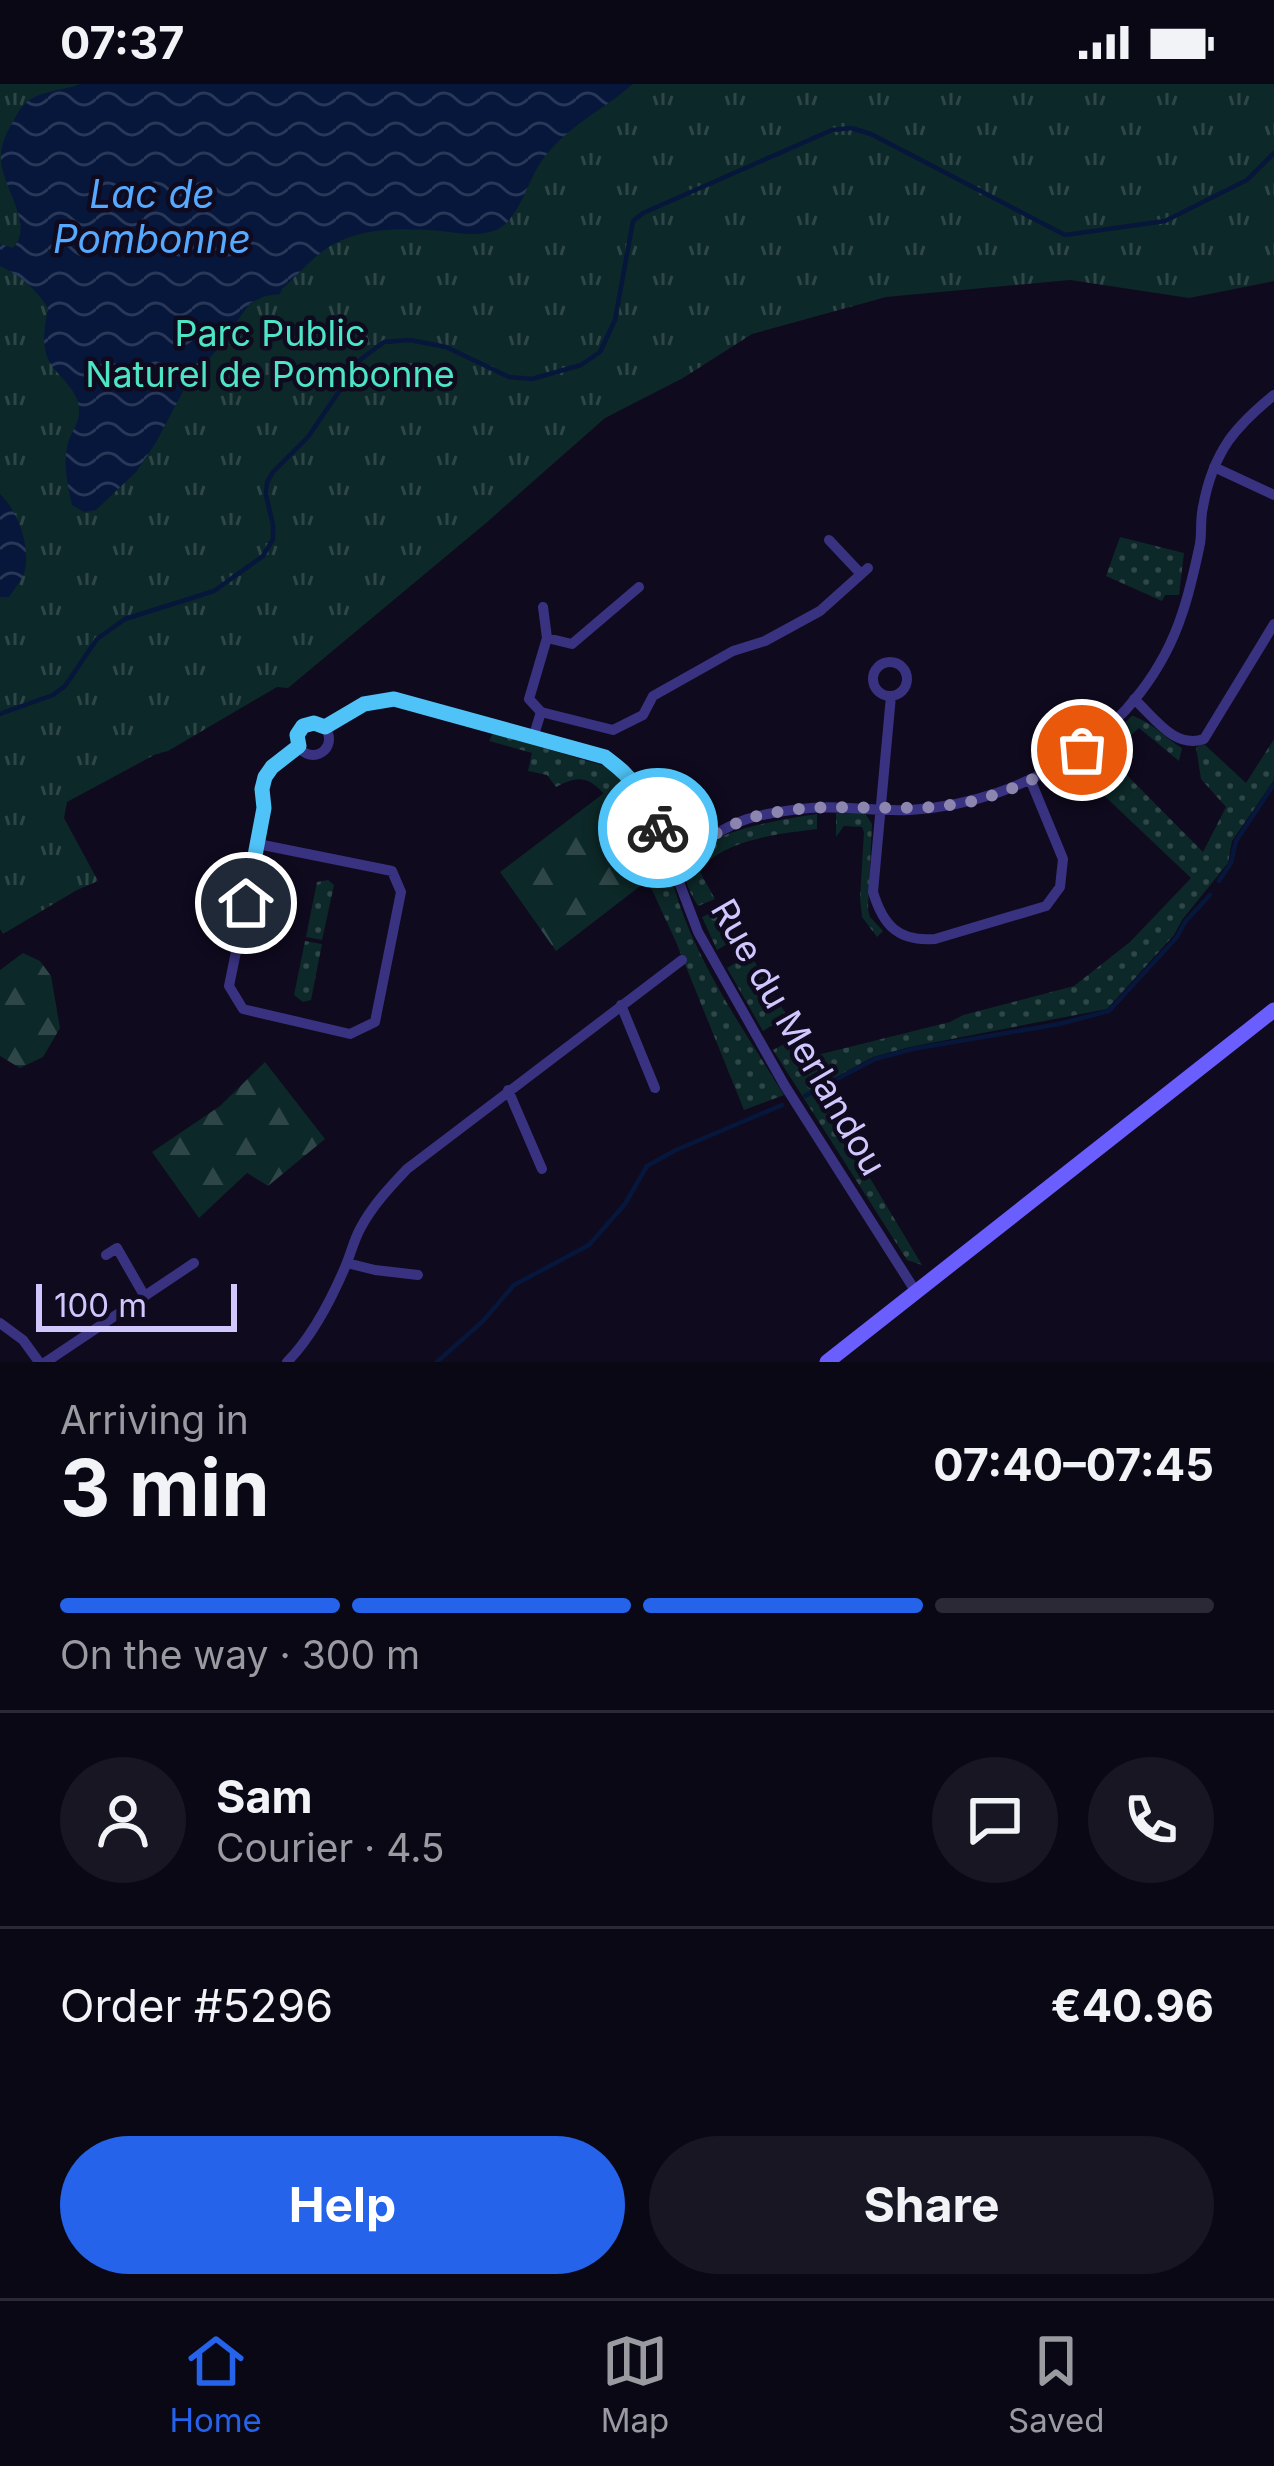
<!DOCTYPE html>
<html lang="en">
<head>
<meta charset="utf-8">
<style>
  :root { --surface:#0b0816; --page:#191623; --text:#f1f3f6; --muted:#9a9aa1; --line:#2b2935; --accent:#2563eb }
  body { margin:0; font-family:Inter,sans-serif; background:var(--page); color:var(--text); height:100vh; display:flex; flex-direction:column; font-size:45px; white-space:nowrap }
  * { box-sizing:border-box; margin:0 }
  p { font-size:39px; color:var(--muted) }
  .icon { flex:none; width:66px; height:66px; fill:none; stroke:currentColor; stroke-width:2; stroke-linecap:round; stroke-linejoin:round }
  .map { position:relative; height:1278px; overflow:hidden }
  .details { display:flex; flex-direction:column; background:var(--surface); flex:1 }
  .details>* { flex:none }
  .scale { position:absolute; left:36px; bottom:30px; width:201px; box-sizing:border-box; padding-left:12px; border:6px solid #d0c7ff; border-top:0; font-size:33px; line-height:42px; white-space:nowrap; color:#d0c7ff; -webkit-text-stroke:9px #0f0a1e; paint-order:stroke }
  .pin { position:absolute; display:grid; place-items:center; width:102px; height:102px; color:#fff; margin:-51px; border:6px solid #fff; border-radius:50%; box-shadow:0 3px 12px #0007 }
  .courier { position:absolute; display:grid; place-items:center; width:120px; height:120px; margin:-60px; border:9px solid #4fc3f7; border-radius:50%; background:#fff; color:#222; box-shadow:0 3px 15px #0007 }
  .summary em { font-style:normal; font-weight:700 }
  .summary div { display:flex; flex-direction:column-reverse }
  .summary { display:flex; align-items:center; justify-content:space-between; height:204px; padding:0 60px }
  h1 { font-size:78px; font-weight:700; line-height:90px }
  .bar { display:grid; grid-template-columns:repeat(4,1fr); gap:18px 12px; align-content:center; height:144px; padding:0 60px }
  .bar i { height:15px; border-radius:9px; background:var(--line) }
  .bar .active { background:var(--accent) }
  .bar p { grid-column:span 4 }
  .line { display:flex; align-items:center; gap:30px; padding:0 60px; border-top:3px solid var(--line) }
  .line div { flex:1 }
  .round { display:grid; place-items:center; flex:none; width:126px; height:126px; border-radius:63px; background:var(--page) }
  .button { display:flex; gap:24px; margin-top:auto; padding:24px 60px }
  .button a { flex:1; height:138px; border-radius:72px; background:var(--accent); color:#fff; font-size:48px; font-weight:700; line-height:138px; text-align:center }
  .button a+a { background:var(--page); color:var(--text) }
  .status { display:flex; justify-content:space-between; align-items:center; height:84px; padding:0 60px; background:var(--surface); direction:ltr }
  .status svg { height:33px; fill:currentColor }
  .tabs { display:flex; justify-content:space-around; align-items:center; height:168px; border-top:3px solid var(--line); background:var(--surface); font-size:33px; color:var(--muted) }
  .tabs a { display:grid; justify-items:center; gap:6px }
  .tabs .active { color:var(--accent) }
  .map>svg:first-child { display:block }
  .grass { fill:url(#grass-dots) }
  .forest { fill:url(#forest-firs) }
  .park { fill:url(#park-tufts) }
  .water { fill:url(#water-waves) }
  .lines { fill:none; stroke-linecap:round; stroke-linejoin:round }
  .stream { stroke:#06173b; stroke-width:4.5 }
  .minor { stroke:#393280; stroke-width:10 }
  .secondary { stroke:#6a5eff; stroke-width:15 }
  .done { stroke:#8c85b0; stroke-width:12; stroke-dasharray:0 21.6 }
  .route { stroke:#4fc3f7; stroke-width:15 }
  .labels { text-anchor:middle; dominant-baseline:central; stroke-width:9; stroke-linejoin:round; paint-order:stroke }
  .park-label { font-size:36px; fill:#4de5c6; stroke:#0f0a1e }
  .street-label { font-size:36px; fill:#d0c7ff; stroke:#0f0a1e }
  .water-label { font-size:39px; font-style:italic; fill:#55a9ff; stroke:#0f0a1e }
</style>
</head>
<body>
<div class="status"><b>07:37</b><svg viewBox="0 0 49 12"><path d="M0 12V9h3v3zM5 12V6h3v6zM10 12V3h3v9zM15 12V0h3v12zM26 1h20v11H26zM47 4h2v5h-2z"/></svg></div>
<div class="map">
<svg width="1274" height="1278" viewBox="0 0 1274 1278">
  <defs>
    <pattern id="grass-dots" width="8" height="8" patternUnits="userSpaceOnUse" patternTransform="scale(3)"><rect width="8" height="8" fill="#0d2828"/><path d="M2 2h.1M6 6h.1" fill="none" stroke="#2f4648" stroke-width="1.8" stroke-linecap="round"/></pattern>
    <pattern id="forest-firs" width="22" height="20" patternUnits="userSpaceOnUse" patternTransform="scale(3)"><rect width="22" height="20" fill="#0d2828"/><path d="M5 1l3.5 6h-7zM16 11l3.5 6h-7z" fill="#2f4648"/></pattern>
    <pattern id="park-tufts" width="24" height="20" patternUnits="userSpaceOnUse" patternTransform="scale(3)"><rect width="24" height="20" fill="#0d2828"/><path d="M3 7l-1-3M5 7V3M7 7l1-3M15 17l-1-3M17 17v-4M19 17l1-3" fill="none" stroke="#2f4648"/></pattern>
    <pattern id="water-waves" width="16" height="10" patternUnits="userSpaceOnUse" patternTransform="scale(3)"><rect width="16" height="10" fill="#06173b"/><path d="M0 5q4-4 8 0t8 0" fill="none" stroke="#293758"/></pattern>
  </defs>
  <rect width="100%" height="100%" fill="#0f0a1e"/>
  <path class="grass" d="M1120,453L1184,469L1179,511H1165L1162,517L1106,492Z
    M1132,632C1151,637 1165,654 1182,664L1179,677L1139,644L1108,672L1203,768L1226,723L1201,695L1196,663L1204,660L1246,699L1274,655V696L1232,757L1228,779L1182,836L1174,851L1107,925L910,963L873,973L816,1004L922,1181L907,1176L773,966L799,952L813,972L950,938L963,931L1074,902L1130,858L1191,794L1075,684Z
    M493,649L608,683L619,691L649,747L670,765C671,778 671,791 674,803C695,877 744,946 784,1011L744,1026L676,858L613,721C594,697 585,687 556,703L547,691L528,687L532,669L489,657Z
    M836,729H865L872,740L868,825L870,833L883,847L877,853L862,833L860,814L864,748L862,743L844,742L836,753Z
    M817,730V745C783,749 718,756 700,788L715,815L698,822C690,808 681,795 688,778C699,748 788,734 817,730Z
    M328,796L334,801L322,856L306,853L317,798Z
    M722,823L738,854L717,866L702,833Z
    M305,857L322,860L311,916L303,918L294,911Z
    M750,870L787,932L763,947L727,884Z"/>
  <path class="forest" d="M604,709L613,721L648,796L556,867L500,788Z
    M23,869L40,877L51,892L60,944L43,973L20,984L0,972V886Z
    M265,978L325,1055L268,1102L247,1089L199,1134L152,1068L220,1022Z"/>
  <path class="park" d="M0,0H1274V197L1189,214L1070,196L886,213L752,250L683,294L605,334L486,439L288,604L277,603L168,667L156,670L67,718L64,734L98,797L77,806L3,850L0,845Z"/>
  <path class="water" d="M80,0H633C603,26 564,44 541,78C527,98 519,136 496,146C480,153 458,149 441,147C402,144 357,142 323,167C309,177 296,193 282,205L280,210L265,212L250,219L216,267L188,298L155,360L136,388L96,426L84,428L72,421C68,402 63,382 67,363C70,347 83,337 78,318C74,306 64,296 56,287C39,268 44,246 48,224C35,204 21,192 0,182V160L13,164C35,141 2,103 1,76C0,63 5,52 11,41C16,33 20,23 27,18C42,6 63,7 80,0Z
    M0,410C18,427 30,461 25,486C23,495 14,505 9,513H0Z"/>
  <g class="lines">
    <path class="stream" d="M0,630L53,611L65,602L97,555L125,535L214,507L263,472L273,455V441L266,411L267,398L273,388L308,353L361,275L384,258L410,256L446,263L509,293L532,295L581,281L600,268L615,236L633,137L643,129L832,46L851,44L871,50L1065,151L1165,137L1247,96L1274,69
      M1219,797L1231,779L1236,757L1274,700
      M805,1012L875,975L913,965L1059,940L1109,927L1177,853L1185,838L1210,811
      M437,1278L483,1237L514,1201L589,1161L625,1120L647,1082L676,1066L782,1021"/>
    <path class="minor" d="M1214,383L1274,411
      M829,456L861,490
      M543,523L547,554
      M873 595a17 17 0 1 1 34 0a17 17 0 1 1-34 0Z
      M891,612L873,808C883,841 898,858 935,855L1046,822L1060,803L1063,775L1030,695
      M1134,615C1155,634 1174,665 1204,655L1274,540
      M541,628L613,646L643,631L653,612L733,567L765,557L820,527L868,484
      M297 655a16 16 0 1 1 32 0a16 16 0 1 1-32 0Z
      M325,643L364,619L394,615L605,673C616,682 628,690 635,703C650,731 648,741 679,759
      M533,654L541,628L529,615L547,554L572,560L639,503
      M679,759C709,758 721,744 747,735C764,730 783,727 801,725C838,720 873,728 910,726C1029,719 1144,646 1182,530C1190,507 1195,483 1200,460C1202,448 1200,435 1203,423C1207,400 1216,375 1229,356C1242,338 1258,324 1274,311
      M679,759V798L698,848L785,1002L916,1208
      M258,760L392,787L401,808L375,938L350,950L243,925L229,902L258,760L259,753L265,693L272,683L299,663
      M621,921L655,1004
      M508,1006L542,1085
      M106,1171L117,1164L144,1211
      M347,1179L375,1186L418,1191
      M0,1239L23,1256L39,1278
      M46,1278L194,1179
      M287,1278C313,1252 332,1214 346,1181C351,1169 354,1156 360,1145C372,1122 389,1104 407,1085L682,876"/>
    <path class="secondary" d="M827,1278L1274,926"/>
  </g>
  <g class="lines">
    <path class="done" d="M658,744C688,775 711,749 742,737C753,732 766,730 778,728C843,716 908,732 973,717C1007,709 1055,687 1082,666"/>
    <path class="route" d="M246,819L264,724L262,705L265,693L272,683L299,662L297,651L303,642L314,639L325,643L364,620L394,615L605,673C615,681 627,689 634,701C645,719 642,726 658,744"/>
  </g>
  <g class="labels">
    <g class="park-label">
      <text x="270" y="249">Parc Public<tspan x="270" dy="41">Naturel de Pombonne</tspan></text>
    </g>
    <g class="street-label">
      <text transform="translate(799 953) rotate(60)">Rue du Merlandou</text>
    </g>
    <g class="water-label">
      <text x="152" y="109">Lac de<tspan x="152" dy="45">Pombonne</tspan></text>
    </g>
  </g>
</svg>
<div class="scale">100 m</div>
<div class="pin" style="left:1082px;top:666px;background:#ea580c"><svg class="icon" aria-label="bag" viewBox="0 0 24 24"><path d="M5 8h14l-1 12H6zM9 8a3 3 0 0 1 6 0"/></svg></div>
<div class="pin" style="left:246px;top:819px;background:#1f2937"><svg class="icon" aria-label="home" viewBox="0 0 24 24"><path d="M3 11l9-7 9 7M6 9v11h12V9"/></svg></div>
<div class="courier" style="left:658px;top:744px"><svg class="icon" aria-label="bike" viewBox="0 0 24 24"><circle cx="6" cy="16" r="4"/><circle cx="18" cy="16" r="4"/><path d="M6 16l4-8h5l3 8M10 8l3 8H6M13 5h3"/></svg></div>
</div>
<section class="details">
<div class="summary"><div><h1>3 min</h1><p>Arriving in</p></div><em>07:40–07:45</em></div>
<div class="bar"><i class="active"></i><i class="active"></i><i class="active"></i><i></i><p>On the way · 300 m</p></div>
<div class="line" style="height:216px"><a class="round"><svg class="icon" aria-label="person" viewBox="0 0 24 24"><circle cx="12" cy="8" r="4"/><path d="M4 21q1-7 8-7t8 7"/></svg></a><div><b>Sam</b><p>Courier · 4.5</p></div><a class="round"><svg class="icon" aria-label="chat" viewBox="0 0 24 24"><path d="M4 5h16v11H9l-5 4z"/></svg></a><a class="round"><svg class="icon" aria-label="phone" viewBox="0 0 24 24"><path d="M5 4h4l2 5-3 2q2 4 5 5l2-3 5 2v4C11 20 4 13 5 4z"/></svg></a></div>
<div class="line" style="height:156px"><div>Order #5296</div><b>€40.96</b></div>
<div class="button"><a>Help</a><a>Share</a></div>
</section>
<nav class="tabs">
<a class="active"><svg class="icon" aria-label="home" viewBox="0 0 24 24"><path d="M3 11l9-7 9 7M6 9v11h12V9"/></svg>Home</a>
<a><svg class="icon" aria-label="map" viewBox="0 0 24 24"><path d="M3 6l6-2 6 2 6-2v14l-6 2-6-2-6 2zM9 4v14M15 6v14"/></svg>Map</a>
<a><svg class="icon" aria-label="saved" viewBox="0 0 24 24"><path d="M7 4h10v16l-5-4-5 4z"/></svg>Saved</a>
</nav>
</body>
</html>
